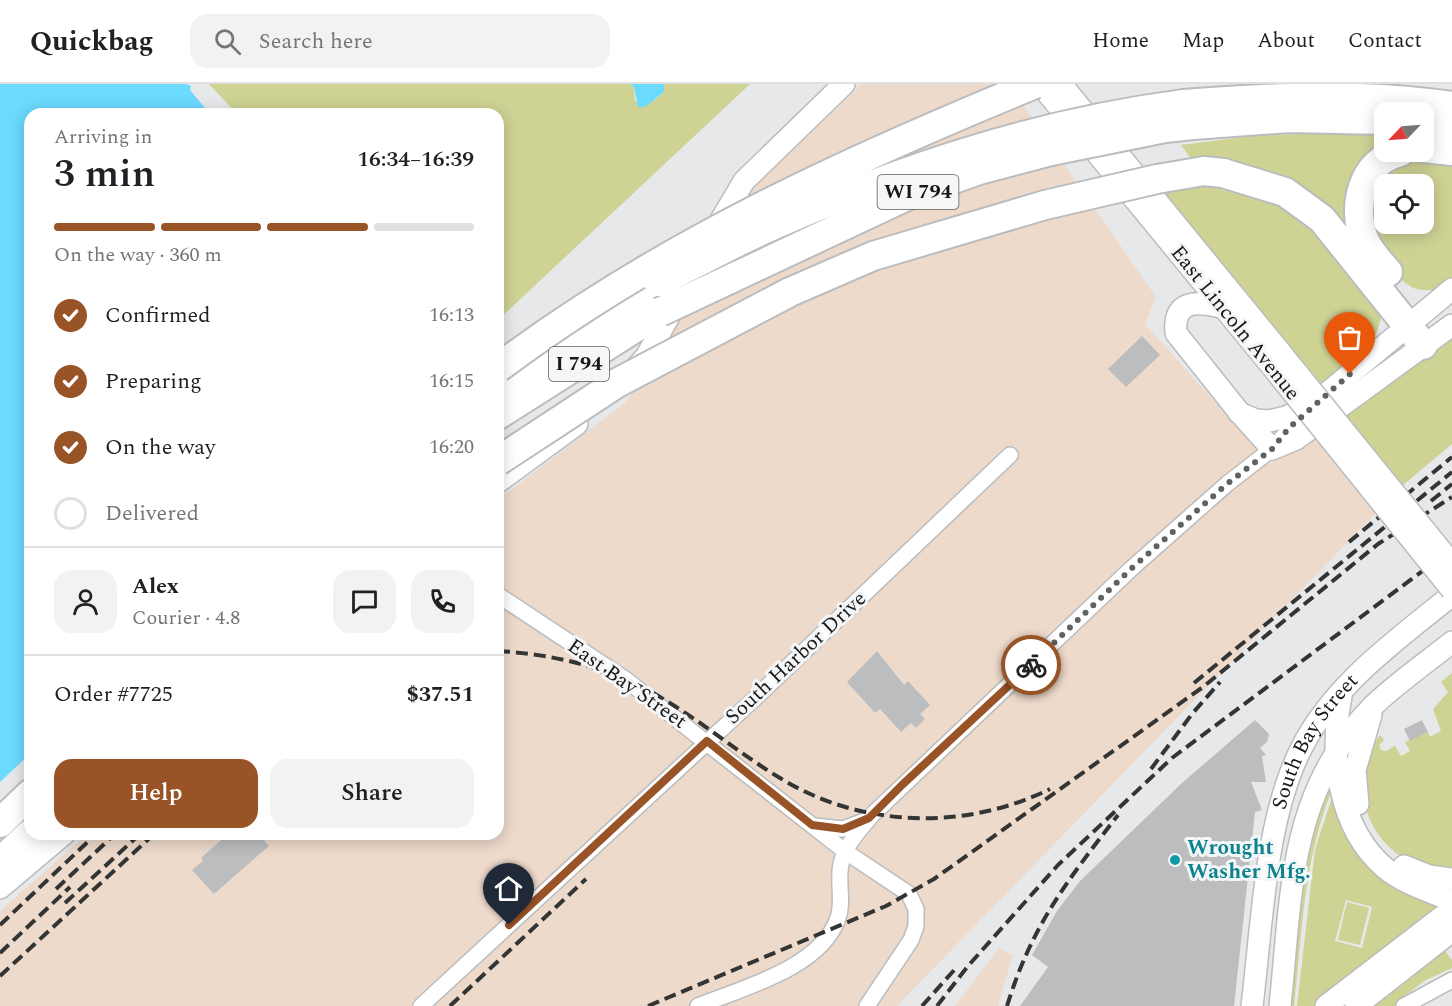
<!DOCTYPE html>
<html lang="en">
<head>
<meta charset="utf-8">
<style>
  :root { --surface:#fff; --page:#f2f2f2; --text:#202124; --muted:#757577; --line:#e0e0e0; --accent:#985327 }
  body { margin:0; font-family:Spectral,serif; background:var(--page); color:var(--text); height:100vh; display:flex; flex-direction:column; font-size:22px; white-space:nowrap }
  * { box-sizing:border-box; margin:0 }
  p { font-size:20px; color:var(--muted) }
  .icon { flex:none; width:33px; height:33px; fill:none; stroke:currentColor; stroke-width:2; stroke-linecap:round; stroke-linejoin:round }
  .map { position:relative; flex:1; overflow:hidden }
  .sheet { position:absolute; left:24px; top:24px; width:480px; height:732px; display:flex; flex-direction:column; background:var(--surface); border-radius:18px; box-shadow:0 3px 15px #0003 }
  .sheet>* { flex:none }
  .needle { width:39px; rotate:245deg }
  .fabs { position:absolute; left:1374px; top:18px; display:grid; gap:12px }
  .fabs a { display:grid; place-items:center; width:60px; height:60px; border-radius:12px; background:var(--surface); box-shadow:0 3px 15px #0003; font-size:30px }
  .pin { position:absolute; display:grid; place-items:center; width:51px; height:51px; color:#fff; margin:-62px -26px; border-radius:50% 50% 50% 0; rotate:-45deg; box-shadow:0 0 6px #0007 }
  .pin .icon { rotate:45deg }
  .courier { position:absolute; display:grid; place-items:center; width:60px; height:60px; margin:-30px; border:4px solid #985327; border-radius:50%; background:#fff; color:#222; box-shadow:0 2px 8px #0007 }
  .overview em { font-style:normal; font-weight:600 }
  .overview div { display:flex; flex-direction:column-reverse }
  .overview { display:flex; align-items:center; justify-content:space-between; height:102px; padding:0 30px }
  h1 { font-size:39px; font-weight:600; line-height:45px }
  .bar { display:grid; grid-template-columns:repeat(4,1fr); gap:9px 6px; align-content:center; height:72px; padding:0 30px }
  .bar i { height:8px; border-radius:4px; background:var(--line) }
  .bar .on { background:var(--accent) }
  .bar p { grid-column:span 4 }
  .line { display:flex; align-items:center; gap:15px; padding:0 30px; border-top:2px solid var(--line) }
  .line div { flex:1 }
  .round { display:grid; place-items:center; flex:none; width:63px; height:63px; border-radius:18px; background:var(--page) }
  ol { padding:0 30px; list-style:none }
  li { display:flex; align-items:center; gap:18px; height:66px }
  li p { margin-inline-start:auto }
  li .icon { padding:6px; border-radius:50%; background:var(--accent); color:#fff; stroke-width:4 }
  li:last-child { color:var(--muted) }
  li i { width:33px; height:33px; border:3px solid var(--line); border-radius:50% }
  .button { display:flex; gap:12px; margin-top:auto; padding:12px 30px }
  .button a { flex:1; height:69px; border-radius:18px; background:var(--accent); color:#fff; font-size:24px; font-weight:600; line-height:69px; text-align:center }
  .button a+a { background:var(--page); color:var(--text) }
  header { display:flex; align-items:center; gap:36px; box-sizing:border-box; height:84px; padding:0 30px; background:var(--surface); border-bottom:2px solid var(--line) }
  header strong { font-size:28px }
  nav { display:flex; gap:33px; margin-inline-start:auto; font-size:21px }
  .search { width:420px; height:54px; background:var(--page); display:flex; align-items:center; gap:15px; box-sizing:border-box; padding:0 21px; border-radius:18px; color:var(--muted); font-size:22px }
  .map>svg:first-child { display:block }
  .industrial { fill:#eedacb }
  .green { fill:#ced293; fill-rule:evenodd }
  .water { fill:#6adafe }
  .pier { fill:#e7e8e9 }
  .building { fill:#bcbdbe }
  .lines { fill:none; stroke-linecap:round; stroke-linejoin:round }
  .street-casing { stroke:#bbbcbd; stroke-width:18 }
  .secondary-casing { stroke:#bbbcbd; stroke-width:24 }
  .highway-casing { stroke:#bbbcbd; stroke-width:32 }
  .street { stroke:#fff; stroke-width:15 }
  .secondary { stroke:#fff; stroke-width:21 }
  .highway { stroke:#fff; stroke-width:28 }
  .rail { stroke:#333434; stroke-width:4; stroke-dasharray:12 6; stroke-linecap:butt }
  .secondary-bridge-casing { stroke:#bbbcbd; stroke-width:24; stroke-linecap:butt }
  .highway-bridge-casing { stroke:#bbbcbd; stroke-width:32; stroke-linecap:butt }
  .secondary-bridge { stroke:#fff; stroke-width:21 }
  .highway-bridge { stroke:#fff; stroke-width:28 }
  .done { stroke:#606161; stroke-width:6; stroke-dasharray:0 10.8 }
  .route { stroke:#985327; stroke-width:8 }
  .culture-dot { fill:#0f9aa8; stroke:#f4f6f7; stroke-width:2 }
  .labels { text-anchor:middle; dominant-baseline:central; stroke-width:6; stroke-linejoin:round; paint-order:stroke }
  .shield { fill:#f4f6f7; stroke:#595b5b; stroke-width:1.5 }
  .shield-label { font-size:20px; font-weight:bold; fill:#171818 }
  .street-label { font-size:21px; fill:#171818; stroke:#f4f6f7 }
  .culture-label { font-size:21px; font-weight:bold; fill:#0d838f; stroke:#f4f6f7; text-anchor:start }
</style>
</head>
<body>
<header>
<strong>Quickbag</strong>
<div class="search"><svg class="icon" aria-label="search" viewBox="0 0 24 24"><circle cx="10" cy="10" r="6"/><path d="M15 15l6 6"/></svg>Search here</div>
<nav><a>Home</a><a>Map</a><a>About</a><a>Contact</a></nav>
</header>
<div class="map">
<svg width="1452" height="922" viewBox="0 0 1452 922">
  <rect width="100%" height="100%" fill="#e7e8e9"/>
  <path class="industrial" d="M862,0H1001L1021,18L1156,213L1145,240L1251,358L1267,381L1313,351L1376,429L897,922H0V827L87,750H498V416L626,318L671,251L747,108Z
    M999,864L1013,871L998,922H955Z"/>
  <path class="green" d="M209,0H630L634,3L635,17L655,16L664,8V0H750L498,236V30H237Z
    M1319,49L1384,51V68L1357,156L1331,132L1195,80L1181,61L1252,52Z
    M1418,72L1452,75V195L1433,206H1422L1413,204L1401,196L1378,165L1366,135L1378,93L1403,75ZM1384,100H1424V140H1384Z
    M1176,97L1258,107L1312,140L1381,228C1381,262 1346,281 1322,301L1157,100Z
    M1452,251V360L1403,401L1343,328Z
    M1452,589V789C1436,784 1413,780 1399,771C1360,743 1350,688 1380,651L1384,656L1379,661L1381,666L1386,667L1395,662L1401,672L1410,667L1405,658L1428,648L1430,653L1441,647L1433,625L1448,608L1441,598Z
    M1330,697L1334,701C1304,771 1302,847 1294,922H1289L1306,767L1312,744Z
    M1333,710L1340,729L1442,824L1314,922H1297L1315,766ZM1346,816L1372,823L1362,864L1335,857Z
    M1347,818L1369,824L1360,861L1338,856Z
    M1445,867L1452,876V884L1424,897L1398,917L1400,922H1375Z"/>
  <path class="water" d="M0,0H193L221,30H30V670L0,698Z
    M630,0H664V8L645,23H638L634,3Z"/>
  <path class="pier" d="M186,0H197L224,30H210L190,6L191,2Z"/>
  <path class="building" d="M1142,252L1160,271L1126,303L1108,285Z
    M877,567L904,601L908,597L930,621L920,630L925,635L916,644L911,639L901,648L880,625L875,629L847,598Z
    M1255,636L1269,650L1267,658L1260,664L1266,671L1262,672L1266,698H1251L1262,726L1255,728L1234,922H1020L1048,883L1032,871L1057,827L1080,797L1182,699Z
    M1422,636L1428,648L1410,657L1404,645Z
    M228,750H258L269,762L214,810L192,786L203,777L201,774Z"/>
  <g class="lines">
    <defs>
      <path id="street" d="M498,511L625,595L846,768L909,810L916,825V842L911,856L867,922
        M815,742L843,745L867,736
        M421,922L752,617L1010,371
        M698,922C742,904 821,884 838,834C844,817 837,797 841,780C845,761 861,744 873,730L1132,484L1227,400L1272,365L1305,328
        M1404,922L1452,896"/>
      <g id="secondary">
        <path d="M1040,0L1274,285"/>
        <path d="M1061,0L1285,274"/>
        <path d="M712,151L744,97L844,0"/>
        <path d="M1221,223C1196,217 1173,216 1176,249L1239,328L1272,365L1296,355L1452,241"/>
        <path d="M632,288L646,273L677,218"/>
        <path d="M1239,329L1256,336L1269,337L1286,333L1314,320L1452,205"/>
        <path d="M498,398L577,340"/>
        <path d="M1341,613C1329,670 1338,744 1385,784C1404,800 1430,807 1452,817"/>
        <path d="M1358,720L1355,686L1371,631"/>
        <path d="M1404,782L1429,792L1452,795"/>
        <path d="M0,804L64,750"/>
        <path id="s1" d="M1252,922C1262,842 1265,734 1302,663C1334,600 1398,555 1452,511"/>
        <path d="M1280,922C1292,809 1288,707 1374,621C1398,598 1426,579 1452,558"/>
        <path d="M1326,922L1452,825"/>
        <path d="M1356,922L1452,847"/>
      </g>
      <path id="highway" d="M1184,20C1274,13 1363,9 1452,22
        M1424,38L1452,42
        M1193,41L1290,34L1384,36
        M1424,64L1452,67
        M1223,89L1285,108L1322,135L1423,261
        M1388,188C1380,179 1370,168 1365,157C1351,125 1361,77 1400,68
        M498,301L654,201
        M498,331L660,228
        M0,739L30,710
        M0,778L30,750"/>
    </defs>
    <use href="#street" class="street-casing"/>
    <use href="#secondary" class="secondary-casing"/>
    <use href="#highway" class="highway-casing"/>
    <use href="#street" class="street"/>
    <use href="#secondary" class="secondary"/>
    <use href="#highway" class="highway"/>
    <path class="rail" d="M1431,417L1452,400
      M1349,458L1452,373
      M498,567C550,570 605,582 651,608C697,633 735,667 780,694C861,744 965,747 1050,705
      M1194,599L1452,388
      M1151,685L1192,630L1220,598
      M56,805L115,750
      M65,819L140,750
      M0,841L96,750
      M0,869L70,803
      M0,892L154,750
      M450,922L586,795
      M648,922L886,822L934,795L1203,603L1378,460L1452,413
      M922,922L956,884
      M937,922L968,882L1058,781L1172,674L1452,465
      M1007,922C1032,841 1067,797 1118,731"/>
    <defs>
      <path id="secondary-bridge" d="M1285,274L1452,480
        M1274,285L1452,506"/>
      <path id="highway-bridge" d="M658,198C696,180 733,159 772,142C902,84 1043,38 1184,20
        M660,228L909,111L979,86L1051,67L1165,44L1193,41
        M498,284C662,161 847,77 1035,0
        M498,377L617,299L790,208L873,172L1045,121L1157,95L1204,87L1223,89"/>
    </defs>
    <use href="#secondary-bridge" class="secondary-bridge-casing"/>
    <use href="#highway-bridge" class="highway-bridge-casing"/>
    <use href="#secondary-bridge" class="secondary-bridge"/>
    <use href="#highway-bridge" class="highway-bridge"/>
  </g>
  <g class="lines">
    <path class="done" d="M1031,581L1132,484L1227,400L1272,365L1289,344L1350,290"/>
    <path class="route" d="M509,841L707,657L812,741L843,745L869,734L902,701L1031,581"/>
  </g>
  <circle class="culture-dot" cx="1175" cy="776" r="6"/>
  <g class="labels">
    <g class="shield">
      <rect x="877.5" y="91" width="81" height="34" rx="4.5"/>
      <rect x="549" y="263" width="60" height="34" rx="4.5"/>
    </g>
    <g class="shield-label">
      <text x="918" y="108">WI 794</text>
      <text x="579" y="280">I 794</text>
    </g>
    <g class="street-label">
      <text transform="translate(1235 239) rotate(51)">East Lincoln Avenue</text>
      <text transform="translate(796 574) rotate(-43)">South Harbor Drive</text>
      <text transform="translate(627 600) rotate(35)">East Bay Street</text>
      <text stroke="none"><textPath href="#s1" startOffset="276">South Bay Street</textPath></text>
    </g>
    <g class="culture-label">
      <text x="1187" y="764">Wrought<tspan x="1187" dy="24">Washer Mfg.</tspan></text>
    </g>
  </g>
</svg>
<div class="fabs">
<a><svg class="needle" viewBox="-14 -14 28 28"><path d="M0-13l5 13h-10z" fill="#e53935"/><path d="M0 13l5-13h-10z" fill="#757577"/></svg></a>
<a><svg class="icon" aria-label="locate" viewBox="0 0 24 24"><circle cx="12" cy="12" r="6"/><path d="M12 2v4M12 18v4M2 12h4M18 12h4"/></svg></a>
</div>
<div class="pin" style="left:1350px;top:290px;background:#ea580c"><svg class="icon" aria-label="bag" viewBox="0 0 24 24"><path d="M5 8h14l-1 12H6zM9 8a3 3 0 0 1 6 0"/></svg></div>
<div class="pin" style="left:509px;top:841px;background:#1f2937"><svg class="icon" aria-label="home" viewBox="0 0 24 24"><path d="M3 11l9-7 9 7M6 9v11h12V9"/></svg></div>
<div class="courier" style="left:1031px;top:581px"><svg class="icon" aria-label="bike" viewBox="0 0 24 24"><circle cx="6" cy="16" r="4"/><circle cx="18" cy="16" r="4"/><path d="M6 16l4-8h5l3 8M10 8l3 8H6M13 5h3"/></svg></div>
<section class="sheet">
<div class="overview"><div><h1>3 min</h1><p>Arriving in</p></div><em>16:34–16:39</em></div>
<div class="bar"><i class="on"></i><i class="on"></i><i class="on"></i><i></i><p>On the way · 360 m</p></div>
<ol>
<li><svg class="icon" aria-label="check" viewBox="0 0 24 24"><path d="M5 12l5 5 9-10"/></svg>Confirmed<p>16:13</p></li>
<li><svg class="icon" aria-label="check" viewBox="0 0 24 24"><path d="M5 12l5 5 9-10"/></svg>Preparing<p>16:15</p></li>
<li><svg class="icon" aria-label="check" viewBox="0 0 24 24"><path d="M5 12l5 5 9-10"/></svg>On the way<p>16:20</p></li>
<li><i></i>Delivered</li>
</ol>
<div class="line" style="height:108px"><a class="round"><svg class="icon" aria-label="person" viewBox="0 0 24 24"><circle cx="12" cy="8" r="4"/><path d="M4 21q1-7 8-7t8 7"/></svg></a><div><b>Alex</b><p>Courier · 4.8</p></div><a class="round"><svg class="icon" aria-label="chat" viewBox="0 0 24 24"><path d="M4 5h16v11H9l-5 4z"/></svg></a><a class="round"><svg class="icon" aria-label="phone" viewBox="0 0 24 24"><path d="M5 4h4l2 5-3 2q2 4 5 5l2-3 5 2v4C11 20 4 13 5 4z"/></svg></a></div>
<div class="line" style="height:78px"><div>Order #7725</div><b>$37.51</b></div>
<div class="button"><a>Help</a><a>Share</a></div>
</section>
</div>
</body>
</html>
